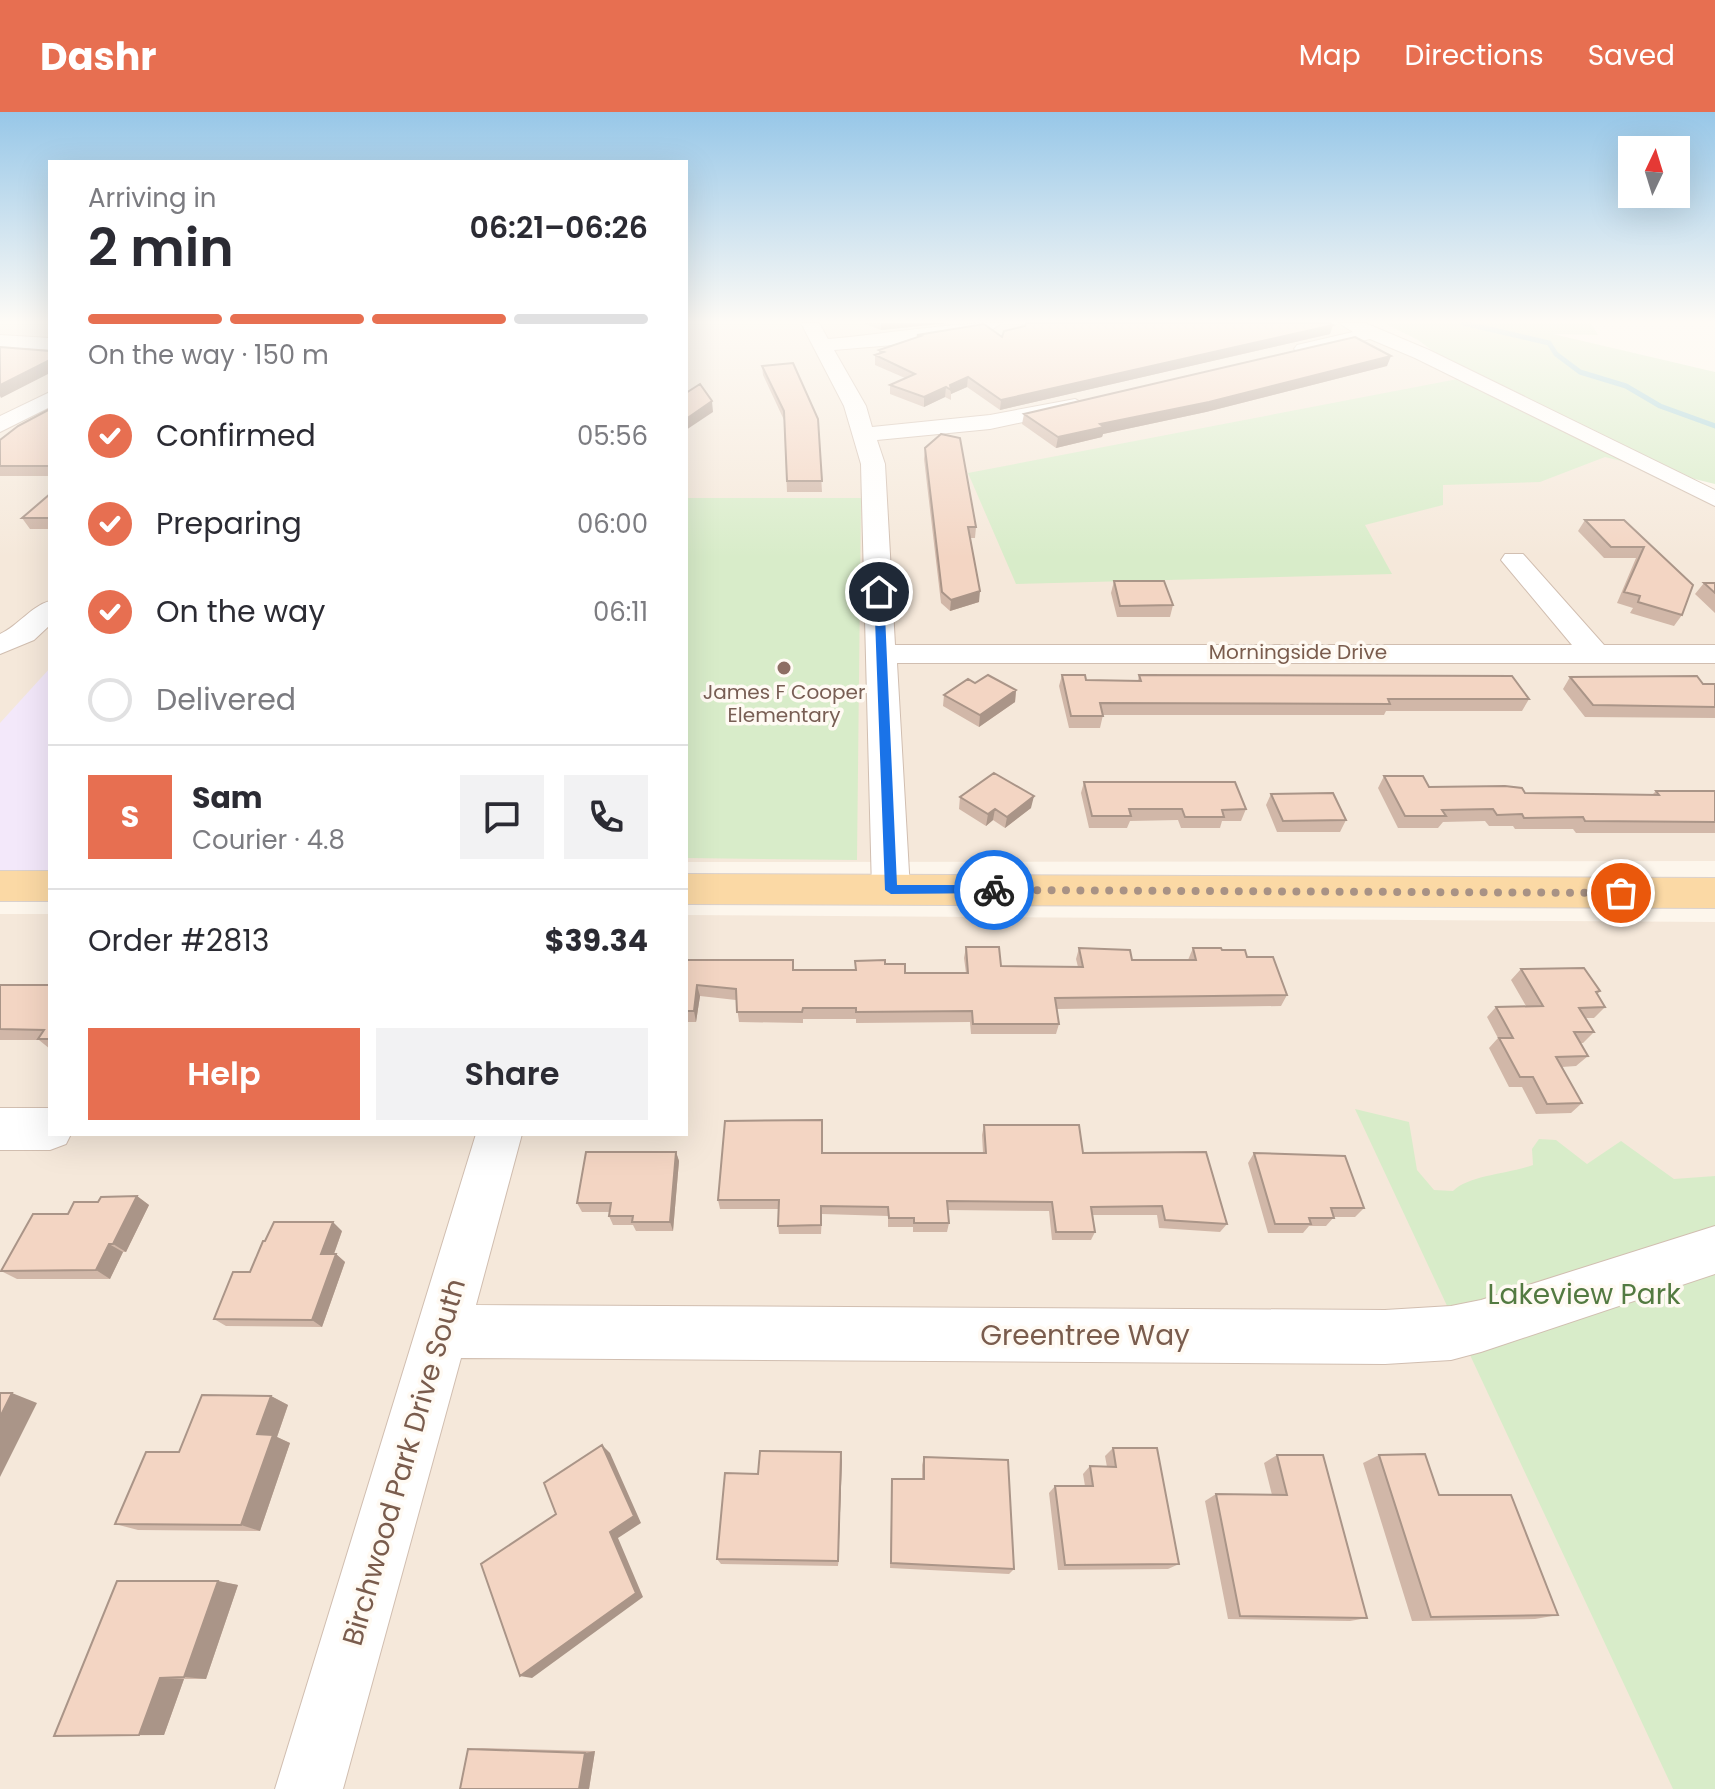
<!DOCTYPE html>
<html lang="en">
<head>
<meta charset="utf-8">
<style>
  :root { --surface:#fff; --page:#f2f2f3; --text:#2b2b33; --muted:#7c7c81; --line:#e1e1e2; --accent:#e76f51 }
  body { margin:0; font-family:Poppins,sans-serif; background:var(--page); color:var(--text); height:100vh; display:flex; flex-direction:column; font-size:30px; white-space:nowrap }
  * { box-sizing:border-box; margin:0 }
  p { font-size:26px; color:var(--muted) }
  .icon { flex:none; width:44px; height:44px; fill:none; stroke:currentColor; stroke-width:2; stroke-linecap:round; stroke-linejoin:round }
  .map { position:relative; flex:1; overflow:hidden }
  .panel { position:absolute; left:48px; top:48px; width:640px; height:976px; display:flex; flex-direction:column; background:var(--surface); border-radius:0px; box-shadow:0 8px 32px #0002 }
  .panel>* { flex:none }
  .needle { width:52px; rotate:4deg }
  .buttons { position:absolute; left:1618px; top:24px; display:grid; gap:16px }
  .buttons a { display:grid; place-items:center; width:72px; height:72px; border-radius:0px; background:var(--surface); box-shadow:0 8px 32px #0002; font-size:40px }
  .pin { position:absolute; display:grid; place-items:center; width:68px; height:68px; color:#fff; margin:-34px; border:4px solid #fff; border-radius:50%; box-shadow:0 2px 8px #0007 }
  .courier { position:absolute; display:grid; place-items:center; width:80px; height:80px; margin:-40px; border:6px solid #1a73e8; border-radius:50%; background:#fff; color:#222; box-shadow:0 2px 10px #0007 }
  .headline em { font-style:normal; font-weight:600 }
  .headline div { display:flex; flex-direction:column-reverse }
  .headline { display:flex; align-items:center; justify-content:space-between; height:136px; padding:0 40px }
  h1 { font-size:52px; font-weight:600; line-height:60px }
  .bar { display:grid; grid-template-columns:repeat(4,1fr); gap:12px 8px; align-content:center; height:96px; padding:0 40px }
  .bar i { height:10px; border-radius:6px; background:var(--line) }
  .bar .selected { background:var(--accent) }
  .bar p { grid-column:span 4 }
  .line { display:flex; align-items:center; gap:20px; padding:0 40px; border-top:2px solid var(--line) }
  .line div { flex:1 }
  .round { display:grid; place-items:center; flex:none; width:84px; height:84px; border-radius:0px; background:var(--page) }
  ol { padding:0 40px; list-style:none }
  li { display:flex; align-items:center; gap:24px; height:88px }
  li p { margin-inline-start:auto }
  li .icon { padding:8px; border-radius:50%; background:var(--accent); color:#fff; stroke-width:4 }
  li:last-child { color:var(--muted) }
  li i { width:44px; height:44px; border:4px solid var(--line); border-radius:50% }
  .cta { display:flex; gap:16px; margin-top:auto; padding:16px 40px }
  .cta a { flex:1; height:92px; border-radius:0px; background:var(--accent); color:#fff; font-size:32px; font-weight:600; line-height:92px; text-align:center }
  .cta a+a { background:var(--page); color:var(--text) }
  header { display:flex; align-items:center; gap:48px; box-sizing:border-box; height:112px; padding:0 40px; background:var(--accent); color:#fff }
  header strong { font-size:38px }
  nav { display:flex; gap:44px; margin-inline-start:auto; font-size:28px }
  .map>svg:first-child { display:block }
  .residential { fill:#f5e8da }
  .education { fill:#f3e8fa }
  .green { fill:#d8ecc9 }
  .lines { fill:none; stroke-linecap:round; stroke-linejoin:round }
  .stream { stroke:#a5d3da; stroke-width:5 }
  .minor-casing { stroke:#d1beb0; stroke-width:2 }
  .major-casing { stroke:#dad1cd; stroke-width:2 }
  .minor { fill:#fff; fill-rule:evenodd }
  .major { fill:#fbd9a5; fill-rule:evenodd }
  .wall { fill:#d1b7a8 }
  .shaded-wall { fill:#aa9588 }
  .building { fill:#f3d5c3; stroke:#aa9588; stroke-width:2 }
  .route { fill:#1a73e8 }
  .done { stroke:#a89285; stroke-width:8; stroke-dasharray:0 14.4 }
  .education-dot { fill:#8d6e63; stroke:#fffaf3; stroke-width:3 }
  .labels { text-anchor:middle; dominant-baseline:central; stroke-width:7; stroke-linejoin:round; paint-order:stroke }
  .far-street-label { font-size:20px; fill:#7a5c4d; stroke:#fffaf3 }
  .far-education-label { font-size:20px; fill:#785e54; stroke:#fffaf3 }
  .near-park-label { font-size:28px; fill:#537a41; stroke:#fffaf3 }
  .near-street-label { font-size:28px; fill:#7a5c4d; stroke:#fffaf3 }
</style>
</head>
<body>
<header>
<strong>Dashr</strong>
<nav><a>Map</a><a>Directions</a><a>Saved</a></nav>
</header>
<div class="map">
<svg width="1715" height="1677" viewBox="0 0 1715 1677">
  <rect width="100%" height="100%" fill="#fdf6ec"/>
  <path class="residential" d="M0,211H50V752H0Z
    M686,211H1370L1373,221L1715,388V749L686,750Z
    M0,802H50V1022H686V803L1715,810V1677H0Z"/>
  <path class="education" d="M50,556V774H0V611Z"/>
  <path class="green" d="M1384,211H1591L1598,223L1553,222L1715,260V372L1605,345L1540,370L1443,373V393L1365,413L1392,462L1016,472L968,361L1468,265L1418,228Z
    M686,386H861L857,748L686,746Z
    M1355,997L1409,1010L1417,1058L1434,1078L1453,1079C1469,1063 1508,1062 1533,1053L1532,1037L1539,1027L1556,1028L1587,1052L1621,1029L1674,1067L1715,1064V1677H1673Z"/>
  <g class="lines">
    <path class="stream" d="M1463,211L1549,231L1556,242L1580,260L1626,274L1660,294L1715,314"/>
    <defs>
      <path id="minor" d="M801,211H819L828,227C886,222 944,211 1002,211L993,217L893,233L834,238L866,294L872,315L990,303L1075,287L1086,293L1075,299L990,317L877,328L885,352L895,533H1572L1501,448L1505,442H1523L1604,533H1715V551H897L910,778L904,788L891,792L878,788L872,778L861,352L844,294Z
        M1339,211H1365L1429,238L1715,378V394L1415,246L1370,227L1304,243L1294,237L1297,233L1353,220Z
        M0,223L50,226V238L0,235Z
        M50,280V295L0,320V304Z
        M50,489V513L34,528L0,542V522C18,514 31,494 50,489Z
        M0,996H50V1022H71L66,1032L50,1038H0Z
        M476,1022H522L476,1193L1385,1198L1451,1194L1481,1188L1715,1114V1162L1481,1240L1451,1248L1385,1252L461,1246L343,1677H275Z"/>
      <path id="major" d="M0,759H50V789H0Z
        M686,762L1715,766V796L686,792Z"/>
    </defs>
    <use href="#minor" class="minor-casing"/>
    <use href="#major" class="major-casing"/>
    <use href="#minor" class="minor"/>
    <use href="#major" class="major"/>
  </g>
  <path class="wall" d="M863,211H949L881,218Z
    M1333,213L1330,222L1000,298L967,275L951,282V288L945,285L924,295L890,282V273L905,266L875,253V243L879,242V238L917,226V223L1002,225Z
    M762,254L818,307L822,380H787L784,308L763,263Z
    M1387,254L1206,300L1103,322L1102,325L1056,336L1022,312L1024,302Z
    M50,297V364H0V328Z
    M925,336L976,415L975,426H970L979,490L950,499L941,491L924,347Z
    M50,382V417H30L22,406Z
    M1585,408H1624L1693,473L1682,503L1674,514L1630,501L1633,496L1617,491L1636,446H1604L1578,419Z
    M1114,469L1173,493L1170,505H1117L1111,481Z
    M1704,471H1715V501L1695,482Z
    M1062,563L1086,568L1138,569L1139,563L1529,587L1522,599H1386L1384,603H1103L1100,616H1069L1059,574Z
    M1570,565L1715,572V606L1585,605L1563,577Z
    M975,571L1016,578L1015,590L979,615L943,594L944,583Z
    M1384,664L1429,675L1525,681L1652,683L1656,679H1715V721H1576L1573,717H1515L1513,714H1489L1485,709L1443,710L1438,716H1398L1378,676Z
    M1084,670L1246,697L1241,709H1222L1220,716H1181L1178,708L1130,709L1127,716H1089L1081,681Z
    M1271,682L1346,708L1340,720H1277L1266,693Z
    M960,685L1031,696L1005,716L993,708L986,714L959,697Z
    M966,835L1001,854L1078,855L1076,847L1079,836L1132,848H1188L1193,836L1222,838L1247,845L1287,883L1281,894L1057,897L1059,912L1056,922H971L970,910L856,911V907H803V911L739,910L736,888L700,884L696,910H686V848L794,858H856L885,852L905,861H966L964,846Z
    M1521,857L1600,879L1597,882L1605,895L1594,906H1585L1594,920L1583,931H1580L1588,944L1576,954L1562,955L1582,991L1571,1001L1536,1002L1522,975H1509L1489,936L1498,926L1487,905L1496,895L1526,894L1511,868Z
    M0,873H50V937L39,928H0Z
    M984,1013L1083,1041L1227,1112L1220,1120L1159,1116L1157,1103H1092L1095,1120L1091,1128H1052L1049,1099L948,1098L949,1111L947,1120H913V1115H888V1104L822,1102L821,1122H779L778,1114V1097H720L718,1088L823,1018V1041H983L982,1023Z
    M676,1040L679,1049L673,1119H636L633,1113H613L609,1104L610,1100H582L577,1091Z
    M1254,1041L1364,1096L1355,1105H1334L1326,1114H1309L1303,1121H1268L1248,1051Z
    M137,1084L149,1093L126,1140H123L110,1167H17L1,1159L68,1102L98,1090Z
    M342,1119L334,1142H336L345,1150L322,1215L226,1214L214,1207L250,1160Z
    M271,1284L288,1293L277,1325L290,1331L260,1419L138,1418L115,1412L179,1340Z
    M1113,1336L1179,1452L1168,1457L1058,1458L1049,1381L1055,1374H1085L1083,1362L1090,1354L1107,1355L1105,1344Z
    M1277,1343L1367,1506L1350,1509L1228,1507L1205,1389L1216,1382L1272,1383L1264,1351Z
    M1379,1343L1439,1383L1558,1503L1535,1507L1412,1509L1363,1351Z
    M924,1345L1014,1457L1009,1462L890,1456L892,1367H922V1353Z
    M842,1348L838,1454L721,1452L717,1447L758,1362Z
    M218,1469L238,1473L206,1567H184L164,1623L54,1624Z
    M482,1636L595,1639L589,1677L468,1637Z"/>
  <path class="shaded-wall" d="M881,211H949L881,218Z
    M1333,213L1330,222L1000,298L1001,288Z
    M1391,244L1387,254L1206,300L1103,322L1102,325L1056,336L1058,325L1100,312Z
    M50,248V261L1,286L0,284V273Z
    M968,265L967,275L951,282L950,273Z
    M946,275L945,285L924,295V285Z
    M712,289L713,300L686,318V307Z
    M980,479L979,490L950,499L951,488Z
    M1016,578L1015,590L979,615L980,603Z
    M1034,684L1031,696L1005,716L1007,705Z
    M995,697L993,708L986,714L988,702Z
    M697,873L700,884L696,910L694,899Z
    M676,1040L679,1049L673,1119L670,1110Z
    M137,1084L149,1093L126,1140L113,1132Z
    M333,1110L342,1119L331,1150L321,1142Z
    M109,1132L123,1140L110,1167L96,1158Z
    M336,1142L345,1150L322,1215L312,1208Z
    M12,1281L37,1291L0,1365V1305Z
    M271,1284L288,1293L277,1325L290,1331L260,1419L241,1413L257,1322Z
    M602,1333L610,1341L641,1411L618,1426L643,1485L532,1566L520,1564L610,1420Z
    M841,1340L842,1348L838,1454V1449Z
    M218,1469L238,1473L206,1567L184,1565Z
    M160,1566L184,1567L164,1623H139Z
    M595,1639L589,1677H579L585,1641Z"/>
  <path class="building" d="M1026,211H1329L1333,213L1001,288L968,265L950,273L951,278L946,275L924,285L890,273L915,262L875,243L884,240L879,238L921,224L917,223L984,212L1002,225L1004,219L1025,214Z
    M1355,225L1391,244L1209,290L1100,312L1104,315L1058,325L1024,302Z
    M0,235L50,239V248L0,273Z
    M793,251L818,307L822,369H787L784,299L762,254Z
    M700,272L712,289L686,307V281Z
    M50,297V354H0V328L18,314Z
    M941,322L960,326L976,415H968L980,479L951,488L942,480L925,336Z
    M50,382V406H22Z
    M1585,408H1624L1693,473L1682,503L1638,490L1640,484L1624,480L1644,435H1611Z
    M1114,469H1164L1173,493L1120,494Z
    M1704,471H1715V481Z
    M988,563L1016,578L980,603L944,583L968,567L975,571Z
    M1062,563H1085L1086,568L1141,569L1139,563L1512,564L1529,587H1388L1390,592L1100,591L1103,604H1071Z
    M1697,564L1703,572H1715V595L1593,593L1570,565Z
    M994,661L1034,684L1007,705L995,697L988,702L960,685Z
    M1384,664H1423L1429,675L1505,674L1522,676L1525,681L1659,683L1656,679H1715V710L1585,709L1583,705L1524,706L1522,702L1497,703L1493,697L1442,698L1446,704H1405Z
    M1084,670H1235L1246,697L1222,698L1224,705H1185L1182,697H1129L1131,704H1092Z
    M1333,681L1346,708L1283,709L1271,682Z
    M966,835H999L1001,854L1083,855L1079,836L1130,838L1132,848H1196L1193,836H1221L1222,838H1245L1247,845H1273L1287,883L1055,886L1059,912H973L972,899L856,900V896H803L802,900H737L736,877L697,873L694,899H686V848H793V858H856L855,849L885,848V852H905V861H968Z
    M1584,856L1600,879L1596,880L1605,895L1579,896L1594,920H1574L1588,944L1556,945L1582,991L1547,992L1533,965H1520L1499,926H1513L1496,895L1543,894L1521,857Z
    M0,873H50V927H38L44,918L0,917Z
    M822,1008V1041H986L984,1013H1079L1083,1041L1206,1040L1227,1112L1165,1108L1162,1094L1091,1095L1095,1120H1056L1052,1090L947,1089L949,1111H914V1106H889L888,1095L821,1094V1113L778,1114L779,1088H718L725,1009Z
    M586,1040H676L670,1110H632L633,1104H609L611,1091H577Z
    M1254,1041L1345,1044L1364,1096H1331L1334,1106H1309L1311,1112H1275Z
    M137,1084L113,1132H109L96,1158L1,1159L33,1102H68L74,1090H98L101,1085Z
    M274,1110H333L321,1142H336L312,1208L214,1207L233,1160H250L263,1129H265Z
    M0,1281H12L0,1305Z
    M202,1283L271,1284L257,1322L273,1323L241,1413L115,1412L146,1340H179Z
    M602,1333L634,1404L610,1420L636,1481L520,1564L481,1452L556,1402L544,1371Z
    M1113,1336H1157L1179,1452L1065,1453L1055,1374H1093L1090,1354L1116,1355Z
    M760,1339L841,1340L838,1449L717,1447L725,1361L758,1362Z
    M1425,1342L1439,1383H1511L1558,1503L1431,1505L1379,1343Z
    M1277,1343H1323L1367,1506L1240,1504L1216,1382L1287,1383Z
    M924,1345L1008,1348L1014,1457L891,1451L892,1367H924Z
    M117,1469H218L184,1565L160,1566L139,1623L54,1624Z
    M468,1637L585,1641L579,1677H460Z"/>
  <linearGradient id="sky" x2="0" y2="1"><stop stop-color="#97c7e8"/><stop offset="0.47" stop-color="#fefbf6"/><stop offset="1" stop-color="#fefbf6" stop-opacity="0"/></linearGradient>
  <rect width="1715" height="446" fill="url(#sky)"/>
  <path class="route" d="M879,477L884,480L897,773H994L999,775V781L891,782L885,778L874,480Z"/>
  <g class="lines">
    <path class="done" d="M994,778L1621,781"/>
  </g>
  <circle class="education-dot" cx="784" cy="556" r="8"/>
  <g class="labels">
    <g class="far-street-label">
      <text x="1298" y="540">Morningside Drive</text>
    </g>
    <g class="far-education-label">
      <text x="784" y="580">James F Cooper<tspan x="784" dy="23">Elementary</tspan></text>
    </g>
    <g class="near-park-label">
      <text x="1584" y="1182">Lakeview Park</text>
    </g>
    <g class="near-street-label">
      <text x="1085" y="1223">Greentree Way</text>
      <text transform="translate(404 1350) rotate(-74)">Birchwood Park Drive South</text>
    </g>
  </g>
</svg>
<div class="buttons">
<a><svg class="needle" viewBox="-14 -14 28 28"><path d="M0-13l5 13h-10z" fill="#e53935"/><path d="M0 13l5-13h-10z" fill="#7c7c81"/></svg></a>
</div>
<div class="pin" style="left:1621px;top:781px;background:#ea580c"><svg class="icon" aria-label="bag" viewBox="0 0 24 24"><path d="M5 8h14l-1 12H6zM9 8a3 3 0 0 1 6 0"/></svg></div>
<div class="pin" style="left:879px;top:480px;background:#1f2937"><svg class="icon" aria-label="home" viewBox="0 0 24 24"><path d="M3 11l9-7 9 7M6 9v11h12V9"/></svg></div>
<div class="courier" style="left:994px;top:778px"><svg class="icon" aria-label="bike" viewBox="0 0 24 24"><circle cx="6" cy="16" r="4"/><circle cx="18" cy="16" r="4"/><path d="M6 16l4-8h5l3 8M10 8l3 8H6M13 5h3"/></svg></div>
<section class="panel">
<div class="headline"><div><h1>2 min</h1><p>Arriving in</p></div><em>06:21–06:26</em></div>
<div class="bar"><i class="selected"></i><i class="selected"></i><i class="selected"></i><i></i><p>On the way · 150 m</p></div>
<ol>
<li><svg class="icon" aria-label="check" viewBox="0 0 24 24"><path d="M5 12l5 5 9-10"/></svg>Confirmed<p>05:56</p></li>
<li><svg class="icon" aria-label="check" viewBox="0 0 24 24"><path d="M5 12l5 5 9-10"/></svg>Preparing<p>06:00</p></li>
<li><svg class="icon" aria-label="check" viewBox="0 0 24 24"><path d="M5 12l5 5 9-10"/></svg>On the way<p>06:11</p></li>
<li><i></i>Delivered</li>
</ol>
<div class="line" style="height:144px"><b class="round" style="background:var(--accent);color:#fff">S</b><div><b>Sam</b><p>Courier · 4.8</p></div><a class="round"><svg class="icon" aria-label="chat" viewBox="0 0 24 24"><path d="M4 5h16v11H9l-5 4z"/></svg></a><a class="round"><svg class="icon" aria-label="phone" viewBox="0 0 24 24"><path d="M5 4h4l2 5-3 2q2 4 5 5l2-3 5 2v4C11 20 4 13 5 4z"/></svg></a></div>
<div class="line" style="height:104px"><div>Order #2813</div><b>$39.34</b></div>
<div class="cta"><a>Help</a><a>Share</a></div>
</section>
</div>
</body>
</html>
